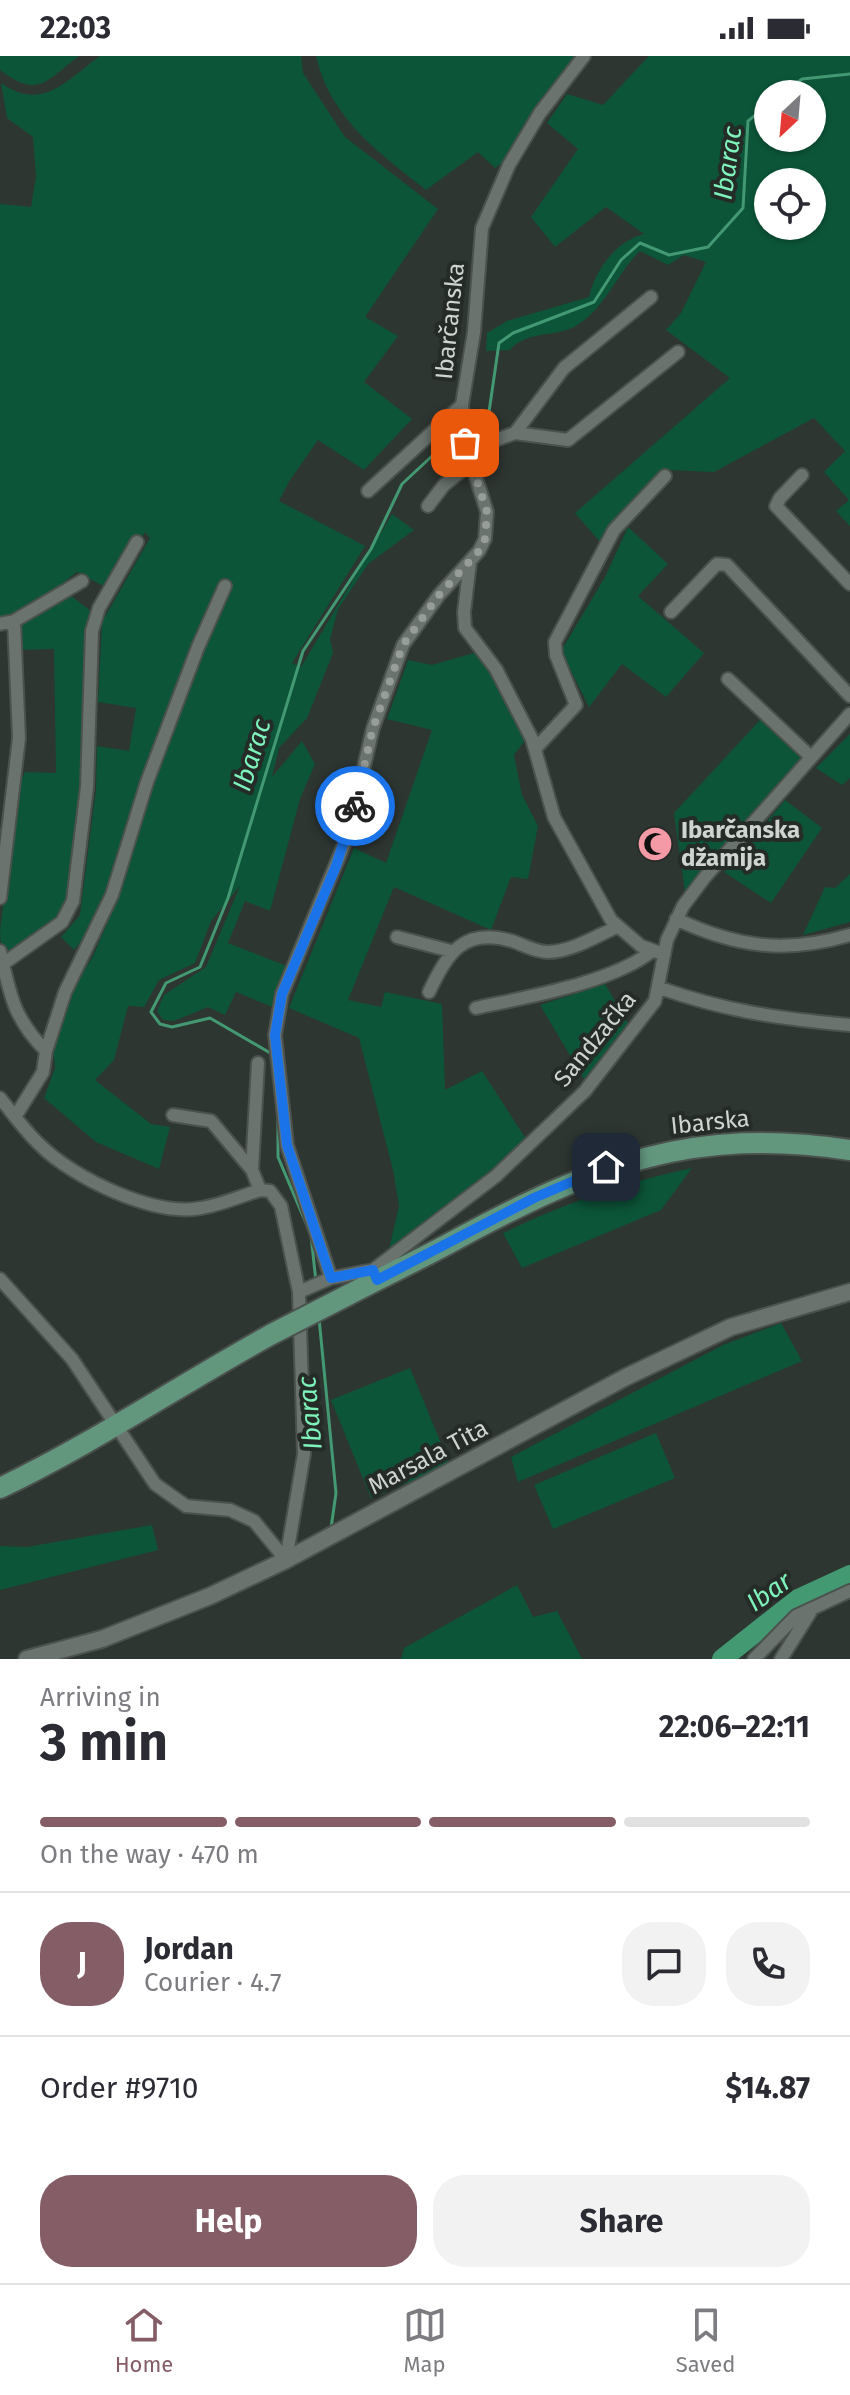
<!DOCTYPE html>
<html lang="en">
<head>
<meta charset="utf-8">
<style>
  :root { --surface:#fff; --page:#f2f2f3; --text:#2b2b33; --muted:#7c7c81; --line:#e1e1e2; --accent:#855d67 }
  body { margin:0; font-family:"Fira Sans",sans-serif; background:var(--page); color:var(--text); height:100vh; display:flex; flex-direction:column; font-size:30px; white-space:nowrap }
  * { box-sizing:border-box; margin:0 }
  p { font-size:26px; color:var(--muted) }
  .icon { flex:none; width:44px; height:44px; fill:none; stroke:currentColor; stroke-width:2; stroke-linecap:round; stroke-linejoin:round }
  .map { position:relative; height:1603px; overflow:hidden }
  .side { display:flex; flex-direction:column; background:var(--surface); flex:1 }
  .side>* { flex:none }
  .needle { width:52px; rotate:206deg }
  .fabs { position:absolute; left:754px; top:24px; display:grid; gap:16px }
  .fabs a { display:grid; place-items:center; width:72px; height:72px; border-radius:50%; background:var(--surface); box-shadow:0 2px 6px #0004; font-size:40px }
  .pin { position:absolute; display:grid; place-items:center; width:68px; height:68px; color:#fff; margin:-34px; border-radius:16px; box-shadow:0 4px 12px #0006 }
  .courier { position:absolute; display:grid; place-items:center; width:80px; height:80px; margin:-40px; border:6px solid #1a73e8; border-radius:50%; background:#fff; color:#222; box-shadow:0 2px 10px #0007 }
  .headline em { font-style:normal; font-weight:700 }
  .headline div { display:flex; flex-direction:column-reverse }
  .headline { display:flex; align-items:center; justify-content:space-between; height:136px; padding:0 40px }
  h1 { font-size:52px; font-weight:700; line-height:60px }
  .bar { display:grid; grid-template-columns:repeat(4,1fr); gap:12px 8px; align-content:center; height:96px; padding:0 40px }
  .bar i { height:10px; border-radius:6px; background:var(--line) }
  .bar .active { background:var(--accent) }
  .bar p { grid-column:span 4 }
  .line { display:flex; align-items:center; gap:20px; padding:0 40px; border-top:2px solid var(--line) }
  .line div { flex:1 }
  .round { display:grid; place-items:center; flex:none; width:84px; height:84px; border-radius:32px; background:var(--page) }
  .action { display:flex; gap:16px; margin-top:auto; padding:16px 40px }
  .action a { flex:1; height:92px; border-radius:32px; background:var(--accent); color:#fff; font-size:32px; font-weight:700; line-height:92px; text-align:center }
  .action a+a { background:var(--page); color:var(--text) }
  .status { display:flex; justify-content:space-between; align-items:center; height:56px; padding:0 40px; background:var(--surface); direction:ltr }
  .status svg { height:22px; fill:currentColor }
  .dock { display:flex; justify-content:space-around; align-items:center; height:112px; border-top:2px solid var(--line); background:var(--surface); font-size:22px; color:var(--muted) }
  .dock a { display:grid; justify-items:center; gap:4px }
  .dock .active { color:var(--accent) }
  .map>svg:first-child { display:block }
  .green { fill:#0c5539; fill-rule:evenodd }
  .lines { fill:none; stroke-linecap:round; stroke-linejoin:round }
  .stream { stroke:#439972; stroke-width:3 }
  .river { stroke:#439972; stroke-width:20 }
  .building { fill:#a1aaa5 }
  .minor-casing { stroke:#4b514d; stroke-width:16 }
  .tertiary-casing { stroke:#4b514d; stroke-width:20 }
  .primary-casing { stroke:#4b514d; stroke-width:24 }
  .minor { stroke:#6a736e; stroke-width:12 }
  .tertiary { stroke:#6a736e; stroke-width:16 }
  .primary { stroke:#62977e; stroke-width:20 }
  .primary-bridge-casing { stroke:#4b514d; stroke-width:24; stroke-linecap:butt }
  .primary-bridge { stroke:#62977e; stroke-width:20 }
  .done { stroke:#979d99; stroke-width:8; stroke-dasharray:0 14.4 }
  .route { stroke:#1a73e8; stroke-width:10 }
  .labels { text-anchor:middle; dominant-baseline:central; stroke-width:8; stroke-linejoin:round; paint-order:stroke }
  .street-label { font-size:24px; fill:#cfd4d1; stroke:#252c28 }
  .poi-label { font-size:24px; font-weight:bold; fill:#cfd4d1; stroke:#252c28; text-anchor:start }
  .water-label { font-size:26px; font-style:italic; fill:#7ef3bb; stroke:#252c28 }
</style>
</head>
<body>
<div class="status"><b>22:03</b><svg viewBox="0 0 49 12"><path d="M0 12V9h3v3zM5 12V6h3v6zM10 12V3h3v9zM15 12V0h3v12zM26 1h20v11H26zM47 4h2v5h-2z"/></svg></div>
<div class="map">
<svg width="850" height="1603" viewBox="0 0 850 1603">
  <rect width="100%" height="100%" fill="#2e3632"/>
  <path class="green" d="M0,0H79C46,25 38,43 0,14Z
    M100,0H301L303,17L345,81L438,153L365,261L398,280L364,326L412,363L364,414L318,384L290,424L279,445L365,490L292,607L301,611L392,458L414,474L368,508L338,553L330,583L333,597L307,662L279,692L272,721L302,685L315,708L300,743L270,855L245,845L228,887L292,912L275,952L236,936L225,959L208,951L174,965L163,964L157,955L164,939L206,911L240,830L211,865L195,907L159,924L144,951L128,950L114,1004L95,1024L151,1068L170,1071L159,1113L96,1086L44,1042L55,1012L53,992L70,938L93,900L112,856L147,744L202,592L231,529L225,524L195,588L102,860L74,894L61,881L80,859L96,733L97,690L129,695L136,652L98,646L102,566L150,482L145,476L109,533L77,516L14,565L0,564V148L31,151L36,121L33,81L7,62L1,27C42,56 66,25 100,0Z
    M316,0H580L513,100L495,112L478,96L426,134C379,97 330,62 316,0Z
    M649,0H850V470L836,455L849,444L824,416L845,395L814,362L714,416L669,414L601,487L575,457L730,322L666,274L681,257L706,206L684,199L668,209L640,195C616,218 605,254 574,271C554,281 525,275 510,294L486,295L487,277L507,265L589,241C595,214 616,185 644,178L606,151L555,191L531,161L578,93L547,67L567,38L603,49ZM768,38H812V82H768ZM768,126H812V170H768Z
    M628,471L668,508L638,540L704,597L666,641L622,608L589,651L561,595L605,521Z
    M66,536L92,556L83,732L67,851C56,873 31,887 8,895L1,890L0,874L19,729L25,716L56,717L54,593L17,594L15,572Z
    M474,597L498,621L526,683L514,699L522,739L538,770L528,823L511,821L491,874L394,831L348,944L381,951L385,936L442,948L445,1034L482,1015L526,1083L472,1132L388,1198L399,1150L393,1114L359,982L289,952L354,792L386,807L432,674L387,663L408,604L432,609Z
    M761,663L806,707L686,843L674,757Z
    M850,678V722L842,729L816,712Z
    M785,744L822,772L771,847L724,816Z
    M850,818V866L803,879L825,831L835,832Z
    M605,928L632,974L587,1028L540,949Z
    M692,1112L661,1154L522,1212L503,1177C568,1146 622,1127 692,1112Z
    M781,1267L802,1305L518,1426L511,1401L723,1289Z
    M410,1312L450,1409L371,1442L331,1344Z
    M656,1377L675,1422L553,1473L534,1429Z
    M152,1469L158,1494L0,1534V1490L27,1491Z
    M517,1529L533,1561L557,1555L582,1603H401L404,1592Z"/>
  <g class="lines">
    <path class="stream" d="M782,38L802,23L850,18
      M468,370L485,364L489,356L499,287L513,277L594,246L621,204L640,187L669,199L708,191L743,152L748,65L768,49
      M272,998L210,962L172,971L160,968L151,956L166,927L200,911L228,842L303,595L371,493L402,428L461,373
      M278,1061V1101L311,1179L316,1226
      M319,1262L336,1437L331,1472"/>
    <path class="river" d="M722,1603L798,1543L850,1519"/>
  </g>
  <path class="building" d="M658,773L665,798L651,803L644,777Z"/>
  <g class="lines">
    <defs>
      <path id="minor" d="M515,377L568,384L678,296
        M468,394L515,377L564,312L651,241
        M802,419L780,442L776,450L850,528
        M368,435L462,349
        M428,450L444,429L471,407
        M470,506L464,556L465,572L496,613L532,683L554,761L611,864L641,890L663,898
        M671,556L713,512L717,508L727,509L850,640
        M14,565L82,525
        M0,568L14,565L19,682L0,842
        M728,623L811,701
        M535,693L576,649L556,599L555,586L614,474L665,420
        M676,863C736,891 785,898 850,879
        M397,881L451,895
        M0,895C10,938 13,962 46,995L43,1016L15,1061
        M3,908L62,866L73,845L87,731L92,575L99,552L137,486
        M660,932C725,955 781,963 850,969
        M429,936C448,896 464,871 512,885C524,889 535,896 548,896C571,896 596,880 617,871
        M476,952C526,941 612,927 652,895
        M46,995L65,936L112,839L147,726L198,591L225,530
        M0,1042C13,1058 25,1075 40,1089C73,1122 154,1161 201,1152C221,1149 241,1140 260,1134L270,1135L281,1150L299,1236
        M173,1059L211,1065L252,1114L260,1134
        M252,1114L258,1007
        M373,1214L496,1120L585,1035L655,945L667,884L683,850L705,821L850,658
        M331,1222L287,1089L275,979L282,938L348,779L373,672L403,589L439,539L479,495L485,483L487,456L465,387L462,349L474,276L482,172L509,109L540,57L584,0
        M0,1223L72,1303L155,1428L186,1450L230,1454L254,1465L286,1504
        M286,1504L304,1398L299,1236L331,1222L373,1214L376,1221
        M754,1603L796,1560L850,1535
        M781,1603L811,1555"/>
      <path id="tertiary" d="M27,1603L102,1583L210,1540L286,1504L626,1321L731,1271L850,1236"/>
      <path id="primary" d="M350,1238C386,1219 423,1202 459,1182C594,1109 694,1070 850,1094
        M0,1432C94,1387 181,1328 272,1278"/>
    </defs>
    <use href="#minor" class="minor-casing"/>
    <use href="#tertiary" class="tertiary-casing"/>
    <use href="#primary" class="primary-casing"/>
    <use href="#minor" class="minor"/>
    <use href="#tertiary" class="tertiary"/>
    <use href="#primary" class="primary"/>
    <defs>
      <path id="primary-bridge" d="M272,1278L350,1238"/>
    </defs>
    <use href="#primary-bridge" class="primary-bridge-casing"/>
    <use href="#primary-bridge" class="primary-bridge"/>
  </g>
  <g class="lines">
    <path class="done" d="M355,750L373,672L403,589L439,539L479,495L485,483L487,456L465,387"/>
    <path class="route" d="M355,750L336,810L282,938L275,979L287,1089L331,1222L373,1214L377,1224L534,1142L606,1111"/>
  </g>
  <defs>
    <symbol id="mosque-disc" viewBox="-11 -11 22 22"><circle r="9.5" fill="#f49aa6" stroke="#252c28"/><path d="M3.5-4.9A6 6 0 1 0 3.5 4.9A5 5 0 1 1 3.5-4.9Z" fill="#111"/></symbol>
  </defs>
  <g fill-rule="evenodd">
    <use href="#mosque-disc" x="635" y="768" width="40" height="40"/>
  </g>
  <g class="labels">
    <g class="street-label">
      <text transform="translate(450 265) rotate(-84)">Ibarčanska</text>
      <text transform="translate(595 983) rotate(-51)">Sandzačka</text>
      <text transform="translate(710 1066) rotate(-6)">Ibarska</text>
      <text transform="translate(428 1401) rotate(-28)">Marsala Tita</text>
    </g>
    <g class="poi-label">
      <text x="681" y="774">Ibarčanska<tspan x="681" dy="28">džamija</tspan></text>
    </g>
    <g class="water-label">
      <text transform="translate(728 107) rotate(-82)">Ibarac</text>
      <text transform="translate(252 699) rotate(-73)">Ibarac</text>
      <text transform="translate(310 1357) rotate(-95)">Ibarac</text>
      <text transform="translate(769 1536) rotate(-35)">Ibar</text>
    </g>
  </g>
</svg>
<div class="fabs">
<a><svg class="needle" viewBox="-14 -14 28 28"><path d="M0-13l5 13h-10z" fill="#e53935"/><path d="M0 13l5-13h-10z" fill="#7c7c81"/></svg></a>
<a><svg class="icon" aria-label="locate" viewBox="0 0 24 24"><circle cx="12" cy="12" r="6"/><path d="M12 2v4M12 18v4M2 12h4M18 12h4"/></svg></a>
</div>
<div class="pin" style="left:465px;top:387px;background:#ea580c"><svg class="icon" aria-label="bag" viewBox="0 0 24 24"><path d="M5 8h14l-1 12H6zM9 8a3 3 0 0 1 6 0"/></svg></div>
<div class="pin" style="left:606px;top:1111px;background:#1f2937"><svg class="icon" aria-label="home" viewBox="0 0 24 24"><path d="M3 11l9-7 9 7M6 9v11h12V9"/></svg></div>
<div class="courier" style="left:355px;top:750px"><svg class="icon" aria-label="bike" viewBox="0 0 24 24"><circle cx="6" cy="16" r="4"/><circle cx="18" cy="16" r="4"/><path d="M6 16l4-8h5l3 8M10 8l3 8H6M13 5h3"/></svg></div>
</div>
<section class="side">
<div class="headline"><div><h1>3 min</h1><p>Arriving in</p></div><em>22:06–22:11</em></div>
<div class="bar"><i class="active"></i><i class="active"></i><i class="active"></i><i></i><p>On the way · 470 m</p></div>
<div class="line" style="height:144px"><b class="round" style="background:var(--accent);color:#fff">J</b><div><b>Jordan</b><p>Courier · 4.7</p></div><a class="round"><svg class="icon" aria-label="chat" viewBox="0 0 24 24"><path d="M4 5h16v11H9l-5 4z"/></svg></a><a class="round"><svg class="icon" aria-label="phone" viewBox="0 0 24 24"><path d="M5 4h4l2 5-3 2q2 4 5 5l2-3 5 2v4C11 20 4 13 5 4z"/></svg></a></div>
<div class="line" style="height:104px"><div>Order #9710</div><b>$14.87</b></div>
<div class="action"><a>Help</a><a>Share</a></div>
</section>
<nav class="dock">
<a class="active"><svg class="icon" aria-label="home" viewBox="0 0 24 24"><path d="M3 11l9-7 9 7M6 9v11h12V9"/></svg>Home</a>
<a><svg class="icon" aria-label="map" viewBox="0 0 24 24"><path d="M3 6l6-2 6 2 6-2v14l-6 2-6-2-6 2zM9 4v14M15 6v14"/></svg>Map</a>
<a><svg class="icon" aria-label="saved" viewBox="0 0 24 24"><path d="M7 4h10v16l-5-4-5 4z"/></svg>Saved</a>
</nav>
</body>
</html>
